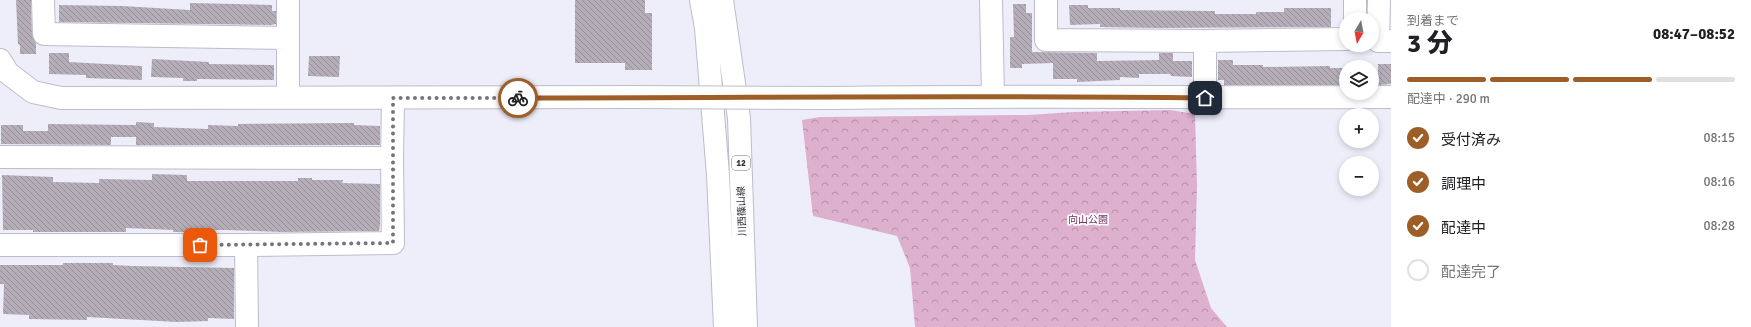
<!DOCTYPE html>
<html lang="ja">
<head>
<meta charset="utf-8">
<style>
  :root { --surface:#fff; --page:#f6f6f6; --text:#202124; --muted:#757577; --line:#e0e0e0; --accent:#9e5e27 }
  body { margin:0; font-family:Signika,"Noto Sans JP",sans-serif; background:var(--page); color:var(--text); height:100vh; display:flex; flex-direction:column; font-size:15px; white-space:nowrap }
  * { box-sizing:border-box; margin:0 }
  p { font-size:13px; color:var(--muted) }
  .icon { flex:none; width:22px; height:22px; fill:none; stroke:currentColor; stroke-width:2; stroke-linecap:round; stroke-linejoin:round }
  .map { position:relative; flex:1; overflow:hidden }
  .side { display:flex; flex-direction:column; background:var(--surface); width:360px }
  .side>* { flex:none }
  .needle { width:26px; rotate:190deg }
  .fabs { position:absolute; left:1339px; top:12px; display:grid; gap:8px }
  .fabs a { display:grid; place-items:center; width:40px; height:40px; border-radius:50%; background:var(--surface); box-shadow:0 2px 6px #0003; font-size:20px }
  .pin { position:absolute; display:grid; place-items:center; width:34px; height:34px; color:#fff; margin:-17px; border-radius:8px; box-shadow:0 2px 6px #0006 }
  .courier { position:absolute; display:grid; place-items:center; width:40px; height:40px; margin:-20px; border:3px solid #9e5e27; border-radius:50%; background:#fff; color:#222; box-shadow:0 1px 5px #0007 }
  .headline em { font-style:normal; font-weight:800 }
  .headline div { display:flex; flex-direction:column-reverse }
  .headline { display:flex; align-items:center; justify-content:space-between; height:68px; padding:0 16px }
  h1 { font-size:26px; font-weight:800; line-height:30px }
  .bar { display:grid; grid-template-columns:repeat(4,1fr); gap:6px 4px; align-content:center; height:48px; padding:0 16px }
  .bar i { height:5px; border-radius:3px; background:var(--line) }
  .bar .current { background:var(--accent) }
  .bar p { grid-column:span 4 }
  ol { padding:0 16px; list-style:none }
  li { display:flex; align-items:center; gap:12px; height:44px }
  li p { margin-inline-start:auto }
  li .icon { padding:4px; border-radius:50%; background:var(--accent); color:#fff; stroke-width:4 }
  li:last-child { color:var(--muted) }
  li i { width:22px; height:22px; border:2px solid var(--line); border-radius:50% }
  main { display:flex; flex:1; min-height:0 }
  .map>svg:first-child { display:block }
  .park { fill:url(#park-crowns) }
  .building { fill:url(#building-back-hatch) }
  .lines { fill:none; stroke-linecap:round; stroke-linejoin:round }
  .minor-casing { stroke:#bdbdca; stroke-width:24 }
  .major-casing { stroke:#bdbdca; stroke-width:24 }
  .minor { stroke:#fff; stroke-width:22 }
  .major { stroke:#fff; stroke-width:22 }
  .minor-bridge-casing { stroke:#bdbdca; stroke-width:24; stroke-linecap:butt }
  .minor-bridge { stroke:#fff; stroke-width:22 }
  .done { stroke:#74747c; stroke-width:4; stroke-dasharray:0 7.2 }
  .route { stroke:#9e5e27; stroke-width:5 }
  .labels { text-anchor:middle; dominant-baseline:central; stroke-width:3.5; stroke-linejoin:round; paint-order:stroke }
  .shield { fill:#fcfcff; stroke:#6f6f73; stroke-width:1 }
  .shield-label { font-size:9px; font-weight:bold; fill:#323237 }
  .street-label { font-size:10px; fill:#323237; stroke:#fcfcff }
  .park-label { font-size:10px; fill:#70335f; stroke:#fcfcff }
</style>
</head>
<body>
<main>
<div class="map">
<svg width="1391" height="327" viewBox="0 0 1391 327">
  <defs>
    <pattern id="park-crowns" width="20" height="18" patternUnits="userSpaceOnUse"><rect width="20" height="18" fill="#ddb0cd"/><path d="M2 6a3 3 0 1 1 6 0M12 15a3 3 0 1 1 6 0" fill="none" stroke="#b490a7"/></pattern>
    <pattern id="building-back-hatch" width="6" height="6" patternUnits="userSpaceOnUse"><rect width="6" height="6" fill="#b5aeb9"/><path d="M-1 5l2 2M0 0l6 6M5-1l2 2" fill="none" stroke="#948e97"/></pattern>
  </defs>
  <rect width="100%" height="100%" fill="#eeeefb"/>
  <path class="park" d="M1170,110L1195,114L1197,186L1195,260L1211,308L1227,327H915L910,268L897,236L813,216L802,120L820,117L1028,115L1074,112Z"/>
  <path class="building" d="M16,0H31L32,34L36,43V54H20V45L18,44Z
    M575,0H645V13H652V70H625V63H575Z
    M190,3L272,5V11H276V24L271,25L59,22V5L122,6L190,10Z
    M1013,4H1026V13H1032V52L1097,53V61L1159,60V53H1173V61H1192V77L1171,76L1170,74H1139V78L1120,77V80L1077,82V79H1053V63L1022,64V68H1010V37H1014Z
    M1069,5H1088V8H1120V10L1215,11V14H1256V12H1284V8H1331V27L1158,28L1100,27V24L1070,25Z
    M49,53H69V62L142,66V80L86,78V75L49,74Z
    M309,56H340L339,77L308,76Z
    M152,59L209,62V64L274,65V80L197,79V81H183V78L151,77Z
    M1218,60H1233V65H1263V67L1330,66V68H1346V85H1224V80H1218Z
    M1378,64H1391V84L1378,85Z
    M136,122L154,123V127L208,129V125L238,126V124L354,123V125L380,126V145H136V137H111V145L1,144V125H23V131H48V124L136,125Z
    M152,174L187,175V181H298V178H312V180H343L342,183L380,184V225L379,231L281,232L226,230H187V232H173V230L126,228V232H33V230H3L2,175L53,177V182L99,183V179L152,180Z
    M63,263H113V265L133,266L234,268V319L208,318V321L177,322L87,317V320L29,319V315L3,314L4,284H0V265H63Z"/>
  <g class="lines">
    <defs>
      <path id="minor" d="M43,0L44,34L287,38
        M288,0V97
        M991,0L993,96
        M1046,0V40L1205,41L1346,39
        M1355,0V19
        M1379,0L1378,41H1391
        M0,60L8,73L33,92L61,98L633,97
        M834,98C1020,95 1205,98 1391,97
        M1205,98V41
        M0,157L392,158L393,98
        M0,245H246
        M247,327L246,245L393,243L392,158"/>
      <path id="major" d="M701,0L706,28L718,175L725,327
        M722,0L739,118L746,327"/>
    </defs>
    <use href="#minor" class="minor-casing"/>
    <use href="#major" class="major-casing"/>
    <use href="#minor" class="minor"/>
    <use href="#major" class="major"/>
    <defs>
      <path id="minor-bridge" d="M633,97L834,98"/>
    </defs>
    <use href="#minor-bridge" class="minor-bridge-casing"/>
    <use href="#minor-bridge" class="minor-bridge"/>
  </g>
  <g class="lines">
    <path class="done" d="M200,245L393,243V98H518"/>
    <path class="route" d="M518,98C747,98 976,95 1205,98"/>
  </g>
  <g class="labels">
    <rect class="shield" x="732" y="156" width="18" height="14" rx="3"/>
    <g class="shield-label">
      <text x="741" y="163">12</text>
    </g>
    <g class="street-label">
      <text transform="translate(742 211) rotate(-92)">川西篠山線</text>
    </g>
    <g class="park-label">
      <text x="1088" y="220">向山公園</text>
    </g>
  </g>
</svg>
<div class="fabs">
<a><svg class="needle" viewBox="-14 -14 28 28"><path d="M0-13l5 13h-10z" fill="#e53935"/><path d="M0 13l5-13h-10z" fill="#757577"/></svg></a>
<a><svg class="icon" aria-label="layers" viewBox="0 0 24 24"><path d="M12 4l9 5-9 5-9-5zM3 14l9 5 9-5"/></svg></a>
<a>+</a>
<a>−</a>
</div>
<div class="pin" style="left:200px;top:245px;background:#ea580c"><svg class="icon" aria-label="bag" viewBox="0 0 24 24"><path d="M5 8h14l-1 12H6zM9 8a3 3 0 0 1 6 0"/></svg></div>
<div class="pin" style="left:1205px;top:98px;background:#1f2937"><svg class="icon" aria-label="home" viewBox="0 0 24 24"><path d="M3 11l9-7 9 7M6 9v11h12V9"/></svg></div>
<div class="courier" style="left:518px;top:98px"><svg class="icon" aria-label="bike" viewBox="0 0 24 24"><circle cx="6" cy="16" r="4"/><circle cx="18" cy="16" r="4"/><path d="M6 16l4-8h5l3 8M10 8l3 8H6M13 5h3"/></svg></div>
</div>
<section class="side">
<div class="headline"><div><h1>3 分</h1><p>到着まで</p></div><em>08:47–08:52</em></div>
<div class="bar"><i class="current"></i><i class="current"></i><i class="current"></i><i></i><p>配達中 · 290 m</p></div>
<ol>
<li><svg class="icon" aria-label="check" viewBox="0 0 24 24"><path d="M5 12l5 5 9-10"/></svg>受付済み<p>08:15</p></li>
<li><svg class="icon" aria-label="check" viewBox="0 0 24 24"><path d="M5 12l5 5 9-10"/></svg>調理中<p>08:16</p></li>
<li><svg class="icon" aria-label="check" viewBox="0 0 24 24"><path d="M5 12l5 5 9-10"/></svg>配達中<p>08:28</p></li>
<li><i></i>配達完了</li>
</ol>
</section>
</main>
</body>
</html>
